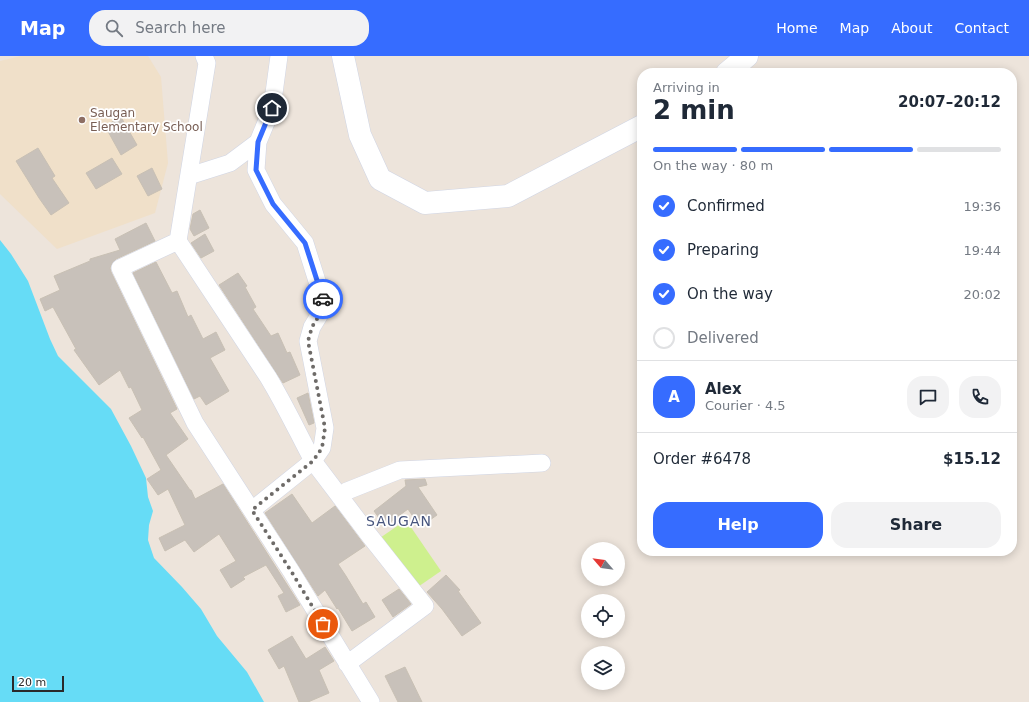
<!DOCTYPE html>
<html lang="en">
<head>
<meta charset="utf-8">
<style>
  :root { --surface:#fff; --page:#f2f2f3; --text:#1f2937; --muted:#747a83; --line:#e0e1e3; --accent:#366cff }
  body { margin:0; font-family:"DejaVu Sans",sans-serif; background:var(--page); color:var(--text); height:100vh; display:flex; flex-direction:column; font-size:15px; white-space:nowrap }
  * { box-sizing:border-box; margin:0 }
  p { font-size:13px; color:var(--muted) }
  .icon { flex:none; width:22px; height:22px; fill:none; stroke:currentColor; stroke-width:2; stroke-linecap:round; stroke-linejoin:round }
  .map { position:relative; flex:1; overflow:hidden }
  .sheet { position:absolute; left:637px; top:12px; width:380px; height:488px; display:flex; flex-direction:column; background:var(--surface); border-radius:16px; box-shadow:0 2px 10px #0003 }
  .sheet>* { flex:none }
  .needle { width:26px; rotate:298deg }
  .controls { position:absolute; left:581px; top:486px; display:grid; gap:8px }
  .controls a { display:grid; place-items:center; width:44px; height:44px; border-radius:50%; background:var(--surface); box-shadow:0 2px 10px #0003; font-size:20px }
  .scale { position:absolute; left:12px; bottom:10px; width:52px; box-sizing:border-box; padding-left:4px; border:2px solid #2a2a2a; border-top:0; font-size:11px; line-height:14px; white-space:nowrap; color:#2a2a2a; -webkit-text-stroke:3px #fff; paint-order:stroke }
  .pin { position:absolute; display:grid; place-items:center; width:34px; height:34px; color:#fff; margin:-17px; border:2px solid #fff; border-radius:50%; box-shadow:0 1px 4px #0007 }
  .courier { position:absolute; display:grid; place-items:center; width:40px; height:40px; margin:-20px; border:3px solid #366cff; border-radius:50%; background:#fff; color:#222; box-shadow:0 1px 5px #0007 }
  .headline em { font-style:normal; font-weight:600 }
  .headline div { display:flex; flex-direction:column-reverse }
  .headline { display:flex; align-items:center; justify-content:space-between; height:68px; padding:0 16px }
  h1 { font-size:26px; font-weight:600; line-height:30px }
  .bar { display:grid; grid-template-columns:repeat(4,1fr); gap:6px 4px; align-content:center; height:48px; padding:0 16px }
  .bar i { height:5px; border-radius:3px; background:var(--line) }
  .bar .active { background:var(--accent) }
  .bar p { grid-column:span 4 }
  .line { display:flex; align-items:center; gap:10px; padding:0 16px; border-top:1px solid var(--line) }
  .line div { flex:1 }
  .round { display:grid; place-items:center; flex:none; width:42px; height:42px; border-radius:16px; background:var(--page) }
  ol { padding:0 16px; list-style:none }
  li { display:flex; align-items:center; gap:12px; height:44px }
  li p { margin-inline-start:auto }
  li .icon { padding:4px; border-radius:50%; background:var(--accent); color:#fff; stroke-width:4 }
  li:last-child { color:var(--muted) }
  li i { width:22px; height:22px; border:2px solid var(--line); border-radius:50% }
  .primary-button { display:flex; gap:8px; margin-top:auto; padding:8px 16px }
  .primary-button a { flex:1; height:46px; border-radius:16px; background:var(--accent); color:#fff; font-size:16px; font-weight:600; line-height:46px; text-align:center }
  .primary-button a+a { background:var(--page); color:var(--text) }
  header { display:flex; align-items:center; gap:24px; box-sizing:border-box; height:56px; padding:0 20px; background:var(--accent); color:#fff }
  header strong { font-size:19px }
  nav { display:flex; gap:22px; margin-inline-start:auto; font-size:14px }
  .search { width:280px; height:36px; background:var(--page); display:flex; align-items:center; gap:10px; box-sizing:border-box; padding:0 14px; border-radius:16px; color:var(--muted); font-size:15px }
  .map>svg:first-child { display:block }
  .education { fill:#f0e0c9 }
  .pitch { fill:#cef08e }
  .water { fill:#66dcf6 }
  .building { fill:#c8c1ba; stroke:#c8c0b4 }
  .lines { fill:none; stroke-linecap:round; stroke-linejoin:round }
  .street-casing { stroke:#d0d5e4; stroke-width:18 }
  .secondary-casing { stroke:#d0d5e4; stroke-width:23 }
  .street { stroke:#fff; stroke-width:17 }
  .secondary { stroke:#fff; stroke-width:22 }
  .done { stroke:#6e6b68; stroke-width:4; stroke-dasharray:0 7.2 }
  .route { stroke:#366cff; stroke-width:5 }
  .education-dot { fill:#8d6e63; stroke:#fff; stroke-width:1.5 }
  .labels { text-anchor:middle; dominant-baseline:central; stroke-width:3.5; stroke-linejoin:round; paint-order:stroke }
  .education-label { font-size:12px; fill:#785e54; stroke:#fff; text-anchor:start }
  .quarter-label { font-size:14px; letter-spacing:1px; fill:#47557d; stroke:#fff }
</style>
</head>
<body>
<header>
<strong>Map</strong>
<div class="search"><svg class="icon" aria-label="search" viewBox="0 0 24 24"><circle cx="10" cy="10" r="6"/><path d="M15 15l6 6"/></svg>Search here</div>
<nav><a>Home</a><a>Map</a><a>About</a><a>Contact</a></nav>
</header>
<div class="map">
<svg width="1029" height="646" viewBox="0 0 1029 646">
  <rect width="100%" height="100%" fill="#ede4db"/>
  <path class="education" d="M21,0H148L161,21L168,107L155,157L57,193L0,138V5Z"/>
  <path class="pitch" d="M406,464L441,515L412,535L377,484Z"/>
  <path class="water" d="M0,184L11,198L28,225L50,283L58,300L111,353L131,390L146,422L148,441L153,455L149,469L148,484L154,502L182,531L201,553L217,580L247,616L264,646H0Z"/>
  <path class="building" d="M121,61L137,89L121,99L105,70Z
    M38,92L55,120L52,122L69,147L51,159L39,142L16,105Z
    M112,102L122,118L96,133L86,117Z
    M152,112L162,133L148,140L137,120Z
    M200,154L209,172L194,180L190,173L193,158Z
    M146,167L155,185L116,203L112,207L110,212L111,216L177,353L170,357L188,383L166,399L190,434H191L195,443L223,428L300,549L286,556L278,540L284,537L266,509L243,521L245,523L231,532L220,514L236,505L219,478L194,496L185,484L165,495L159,482L185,469L168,433L158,439L147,423L161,414L143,381L142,382L129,362L142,354L131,331L129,332L120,314L99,329L74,294L76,293L53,251L45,255L40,243L60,234L54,220L90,205V203L120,194L115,183Z
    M205,178L214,195L201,202L191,187Z
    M156,206L172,237L177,235L188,261L191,259L203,283L216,276L225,294L210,302L229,335L206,349L200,340L194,343L133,217Z
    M238,217L247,230L245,231L256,251L253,253L271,280L278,277L287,297L290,296L300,319L283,327L219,229Z
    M308,337L314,367L309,369L297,342Z
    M425,423L427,429L418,431L437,459L420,471L408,453L385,470L374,455L406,430L405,424Z
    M292,438L312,467L335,450L365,490L338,508L346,520L363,548L366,546L375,561L352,575L338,552L337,553L325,534L318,540L265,457Z
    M446,519L460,534L458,535L481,567L462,580L442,553L427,536Z
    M399,533L411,548L393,561L382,544Z
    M292,580L306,603L325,591L334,605L319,614L329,637L308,646H299L284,610L279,613L268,594Z
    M405,611L422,646H398L385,620Z"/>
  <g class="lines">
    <defs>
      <path id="street" d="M204,0L207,7L178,185L120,212L195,367L291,515L371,646
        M258,86L256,114L273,148L305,187L323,244V253L312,271L308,285L325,372L322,392L313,405L369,479L425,550L347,608
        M189,120L230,107L258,86L272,52L279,0
        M178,185L268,321C285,349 298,377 313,405L252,454
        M340,441L347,435L400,414L542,407"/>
      <path id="secondary" d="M343,0L360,79L380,123L425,147L508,140L642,70
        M727,17L747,0"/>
    </defs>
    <use href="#street" class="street-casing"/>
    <use href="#secondary" class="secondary-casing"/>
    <use href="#street" class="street"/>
    <use href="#secondary" class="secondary"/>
  </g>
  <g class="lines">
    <path class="done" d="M323,243V253L312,271L308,285L325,372L322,392L313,405L252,454L291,515L323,568"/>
    <path class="route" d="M272,52L258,86L256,114L273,148L305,187L323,243"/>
  </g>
  <circle class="education-dot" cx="82" cy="64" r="4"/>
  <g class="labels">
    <g class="education-label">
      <text x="90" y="57">Saugan<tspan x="90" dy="14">Elementary School</tspan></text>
    </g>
    <g class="quarter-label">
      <text x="399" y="465">SAUGAN</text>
    </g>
  </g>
</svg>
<div class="controls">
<a><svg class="needle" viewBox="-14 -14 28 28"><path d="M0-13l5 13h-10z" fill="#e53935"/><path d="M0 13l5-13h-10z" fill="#747a83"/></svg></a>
<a><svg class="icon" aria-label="locate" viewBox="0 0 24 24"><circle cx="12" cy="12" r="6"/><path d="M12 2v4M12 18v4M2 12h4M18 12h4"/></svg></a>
<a><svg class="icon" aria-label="layers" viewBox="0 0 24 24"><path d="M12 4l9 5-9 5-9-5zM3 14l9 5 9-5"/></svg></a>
</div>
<div class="scale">20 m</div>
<div class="pin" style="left:323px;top:568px;background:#ea580c"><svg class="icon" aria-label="bag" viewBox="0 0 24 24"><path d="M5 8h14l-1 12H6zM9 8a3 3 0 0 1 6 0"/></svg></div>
<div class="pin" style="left:272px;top:52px;background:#1f2937"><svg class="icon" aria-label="home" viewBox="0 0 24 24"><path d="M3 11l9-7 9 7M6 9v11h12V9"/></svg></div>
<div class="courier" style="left:323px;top:243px"><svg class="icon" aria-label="car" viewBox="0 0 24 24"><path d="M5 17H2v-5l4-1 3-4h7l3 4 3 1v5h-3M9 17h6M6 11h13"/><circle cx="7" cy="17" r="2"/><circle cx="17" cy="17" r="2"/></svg></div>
<section class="sheet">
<div class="headline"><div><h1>2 min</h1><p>Arriving in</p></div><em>20:07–20:12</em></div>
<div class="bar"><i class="active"></i><i class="active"></i><i class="active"></i><i></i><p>On the way · 80 m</p></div>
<ol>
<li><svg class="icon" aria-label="check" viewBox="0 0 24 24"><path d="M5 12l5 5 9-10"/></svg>Confirmed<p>19:36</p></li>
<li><svg class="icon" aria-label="check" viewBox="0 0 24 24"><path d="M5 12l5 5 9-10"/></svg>Preparing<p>19:44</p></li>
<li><svg class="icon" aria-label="check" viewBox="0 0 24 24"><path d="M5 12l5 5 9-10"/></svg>On the way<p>20:02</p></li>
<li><i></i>Delivered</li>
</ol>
<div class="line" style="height:72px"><b class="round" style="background:var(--accent);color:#fff">A</b><div><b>Alex</b><p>Courier · 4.5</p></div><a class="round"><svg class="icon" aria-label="chat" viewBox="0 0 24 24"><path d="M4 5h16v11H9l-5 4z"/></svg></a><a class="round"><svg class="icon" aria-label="phone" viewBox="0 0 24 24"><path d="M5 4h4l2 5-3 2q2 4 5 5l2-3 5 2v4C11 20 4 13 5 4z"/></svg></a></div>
<div class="line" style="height:52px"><div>Order #6478</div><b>$15.12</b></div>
<div class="primary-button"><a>Help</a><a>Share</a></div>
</section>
</div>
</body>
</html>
